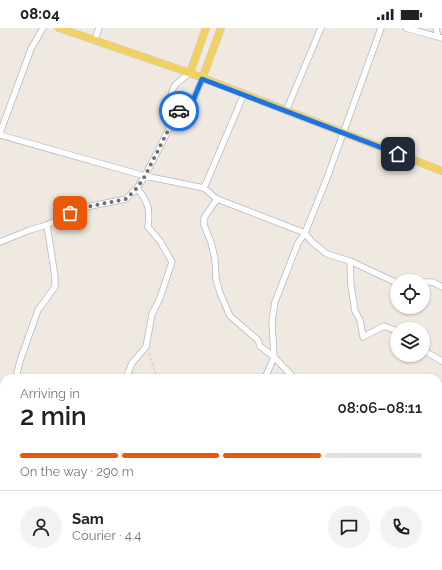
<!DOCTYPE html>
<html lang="en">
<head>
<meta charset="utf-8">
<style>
  :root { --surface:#fff; --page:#f2f2f2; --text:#202124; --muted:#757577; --line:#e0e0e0; --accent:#ea580c }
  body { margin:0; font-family:Raleway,sans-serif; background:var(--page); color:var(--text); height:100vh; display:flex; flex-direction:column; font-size:15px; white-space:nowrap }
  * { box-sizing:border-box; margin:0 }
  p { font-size:13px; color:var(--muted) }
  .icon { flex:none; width:22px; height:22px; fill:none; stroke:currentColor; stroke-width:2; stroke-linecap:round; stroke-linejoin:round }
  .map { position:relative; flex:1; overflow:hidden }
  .details { position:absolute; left:0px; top:346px; width:442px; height:196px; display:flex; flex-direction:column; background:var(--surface); border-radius:12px 12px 0 0; box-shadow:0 1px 3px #0004 }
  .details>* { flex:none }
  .controls { position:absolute; left:390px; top:246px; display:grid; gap:8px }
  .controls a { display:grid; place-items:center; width:40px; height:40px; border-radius:50%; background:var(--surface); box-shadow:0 1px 3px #0004; font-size:20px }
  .pin { position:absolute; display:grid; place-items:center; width:34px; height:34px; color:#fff; margin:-17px; border-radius:8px; box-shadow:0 2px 6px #0006 }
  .courier { position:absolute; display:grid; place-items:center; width:40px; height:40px; margin:-20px; border:3px solid #1a73e8; border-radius:50%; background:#fff; color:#222; box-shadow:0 1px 5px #0007 }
  .head em { font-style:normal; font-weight:600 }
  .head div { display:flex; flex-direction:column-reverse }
  .head { display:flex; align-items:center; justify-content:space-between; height:68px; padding:0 20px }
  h1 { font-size:26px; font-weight:600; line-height:30px }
  .bar { display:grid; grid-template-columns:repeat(4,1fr); gap:6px 4px; align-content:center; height:48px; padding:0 20px }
  .bar i { height:5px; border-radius:3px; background:var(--line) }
  .bar .selected { background:var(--accent) }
  .bar p { grid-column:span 4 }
  .line { display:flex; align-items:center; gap:10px; padding:0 20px; border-top:1px solid var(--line) }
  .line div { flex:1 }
  .round { display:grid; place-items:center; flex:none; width:42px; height:42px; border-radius:21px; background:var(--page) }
  .status { display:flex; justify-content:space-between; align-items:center; height:28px; padding:0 20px; background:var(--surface); direction:ltr }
  .status svg { height:11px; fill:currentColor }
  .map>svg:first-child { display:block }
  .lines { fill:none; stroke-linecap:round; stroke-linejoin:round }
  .minor-casing { stroke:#b4b7c1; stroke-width:7 }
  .major-casing { stroke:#c9c9c9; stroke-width:8 }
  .path { stroke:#c9c9c9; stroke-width:1; stroke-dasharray:3 2; stroke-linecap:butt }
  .minor { stroke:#fff; stroke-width:5.5 }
  .major { stroke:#f2d163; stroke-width:7 }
  .done { stroke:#726f6d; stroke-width:4; stroke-dasharray:0 7.2 }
  .route { stroke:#1a73e8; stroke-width:5 }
</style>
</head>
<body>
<div class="status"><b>08:04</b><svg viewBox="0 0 49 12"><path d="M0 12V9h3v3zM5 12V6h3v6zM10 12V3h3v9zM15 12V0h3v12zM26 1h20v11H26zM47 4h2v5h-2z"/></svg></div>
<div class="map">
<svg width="442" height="542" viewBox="0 0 442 542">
  <rect width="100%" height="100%" fill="#efe9e1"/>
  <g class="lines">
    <defs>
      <path id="minor" d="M406,0L442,10
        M436,0L438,9
        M95,11L99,0
        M190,45C176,55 169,59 171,77L178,83L186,82L192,75L202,51
        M286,83L321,0
        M0,105L31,21L43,0
        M0,107L145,148L204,160L217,171L305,205L312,214L327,226L350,233L397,255
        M204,160L244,66
        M217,171L204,190V197L211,214L215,231L216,251L220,265L230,288L258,312L260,318L274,329L294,350
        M0,214L30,202L47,197L81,180L126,171L137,160L145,148L178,83
        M350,233L351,258L355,283L360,292L363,309L384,298L397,303
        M423,254H433L442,259
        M423,322L442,333
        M16,350L20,333L38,282L55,259V249L47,197
        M126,350L132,335L146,319L152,286L160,270L172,234L160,213L148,199C150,181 149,175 137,160
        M265,350L274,329L272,293L275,274L298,215L305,205L327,150L381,0
        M0,368L4,366
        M4,396L2,403L4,412
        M4,475L1,482L4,486
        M438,483L442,487
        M53,542L55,538
        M149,542L153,538"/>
      <path id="major" d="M59,0L190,45L442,143
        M190,45L206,0
        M202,51L221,0"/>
    </defs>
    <use href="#minor" class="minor-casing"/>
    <use href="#major" class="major-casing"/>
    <path class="path" d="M149,325L157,350"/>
    <use href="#minor" class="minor"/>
    <use href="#major" class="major"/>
  </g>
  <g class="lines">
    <path class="done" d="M70,185L81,180L126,171L137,160L145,148L178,83H179"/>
    <path class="route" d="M179,83L186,82L192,75L202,51L398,126"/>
  </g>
</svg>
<div class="controls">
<a><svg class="icon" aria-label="locate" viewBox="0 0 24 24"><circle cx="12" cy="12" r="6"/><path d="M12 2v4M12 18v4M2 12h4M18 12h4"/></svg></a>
<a><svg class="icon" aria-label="layers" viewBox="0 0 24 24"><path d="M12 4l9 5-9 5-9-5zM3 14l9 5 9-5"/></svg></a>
</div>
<div class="pin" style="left:70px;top:185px;background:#ea580c"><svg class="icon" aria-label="bag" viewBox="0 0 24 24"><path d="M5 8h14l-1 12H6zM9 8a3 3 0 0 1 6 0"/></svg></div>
<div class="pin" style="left:398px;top:126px;background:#1f2937"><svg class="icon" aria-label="home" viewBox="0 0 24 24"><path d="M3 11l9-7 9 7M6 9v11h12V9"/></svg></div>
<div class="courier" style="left:179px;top:83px"><svg class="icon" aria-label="car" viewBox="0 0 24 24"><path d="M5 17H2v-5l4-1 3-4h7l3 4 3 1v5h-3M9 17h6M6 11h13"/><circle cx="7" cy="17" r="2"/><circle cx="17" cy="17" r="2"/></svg></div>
<section class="details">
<div class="head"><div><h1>2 min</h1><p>Arriving in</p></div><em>08:06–08:11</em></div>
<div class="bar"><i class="selected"></i><i class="selected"></i><i class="selected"></i><i></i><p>On the way · 290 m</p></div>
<div class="line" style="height:72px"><a class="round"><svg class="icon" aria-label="person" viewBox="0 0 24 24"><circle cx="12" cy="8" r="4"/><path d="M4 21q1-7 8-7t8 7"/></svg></a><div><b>Sam</b><p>Courier · 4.4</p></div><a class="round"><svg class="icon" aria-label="chat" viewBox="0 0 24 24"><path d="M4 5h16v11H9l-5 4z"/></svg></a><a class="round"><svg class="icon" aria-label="phone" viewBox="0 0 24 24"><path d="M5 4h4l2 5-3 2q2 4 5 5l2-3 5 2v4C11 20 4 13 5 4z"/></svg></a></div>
</section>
</div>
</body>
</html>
